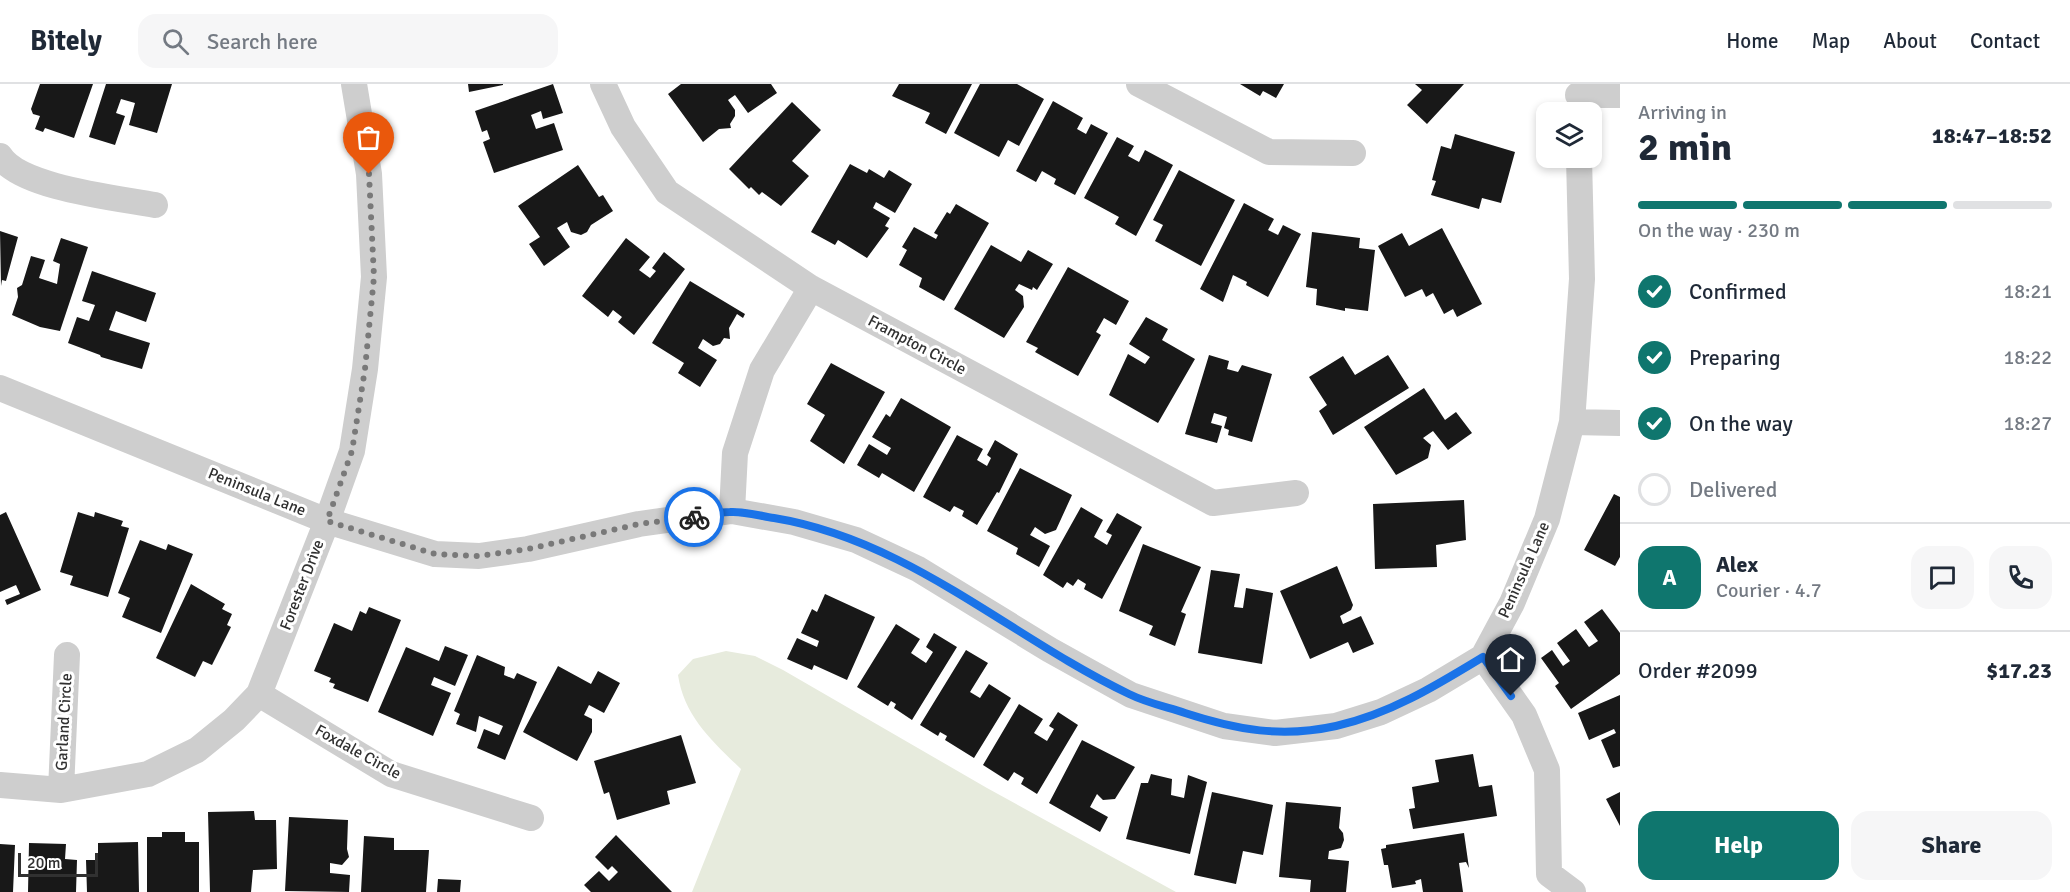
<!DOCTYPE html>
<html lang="en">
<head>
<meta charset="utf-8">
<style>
  :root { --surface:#fff; --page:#f6f6f7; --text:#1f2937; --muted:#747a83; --line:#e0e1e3; --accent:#0f766e }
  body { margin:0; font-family:Signika,sans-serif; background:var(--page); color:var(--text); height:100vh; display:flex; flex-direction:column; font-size:22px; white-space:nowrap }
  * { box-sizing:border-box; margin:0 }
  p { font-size:20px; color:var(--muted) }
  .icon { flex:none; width:33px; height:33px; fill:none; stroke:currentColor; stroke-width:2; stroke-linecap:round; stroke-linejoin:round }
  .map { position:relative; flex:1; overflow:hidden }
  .panel { display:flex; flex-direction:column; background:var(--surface); width:450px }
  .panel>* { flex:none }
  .buttons { position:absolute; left:1536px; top:18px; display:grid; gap:12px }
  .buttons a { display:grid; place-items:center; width:66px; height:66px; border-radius:12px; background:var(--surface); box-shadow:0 3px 9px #0003; font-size:30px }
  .scale { position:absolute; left:18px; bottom:15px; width:80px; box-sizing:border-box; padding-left:6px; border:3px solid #313131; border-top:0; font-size:16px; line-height:21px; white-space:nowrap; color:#313131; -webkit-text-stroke:4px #fff; paint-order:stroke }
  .pin { position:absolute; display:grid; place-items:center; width:51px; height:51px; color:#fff; margin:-62px -26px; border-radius:50% 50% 50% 0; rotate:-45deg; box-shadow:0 0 6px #0007 }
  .pin .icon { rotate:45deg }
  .courier { position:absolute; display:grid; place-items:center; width:60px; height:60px; margin:-30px; border:4px solid #1a73e8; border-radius:50%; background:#fff; color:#222; box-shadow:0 2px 8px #0007 }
  .head em { font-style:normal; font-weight:700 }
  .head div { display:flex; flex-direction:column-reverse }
  .head { display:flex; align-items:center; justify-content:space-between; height:102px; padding:0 18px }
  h1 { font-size:39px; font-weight:700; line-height:45px }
  .bar { display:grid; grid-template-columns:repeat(4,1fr); gap:9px 6px; align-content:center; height:72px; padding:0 18px }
  .bar i { height:8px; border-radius:4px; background:var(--line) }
  .bar .active { background:var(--accent) }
  .bar p { grid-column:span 4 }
  .line { display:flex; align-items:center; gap:15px; padding:0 18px; border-top:2px solid var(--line) }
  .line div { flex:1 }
  .round { display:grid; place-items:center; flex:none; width:63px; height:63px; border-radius:18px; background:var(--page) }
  ol { padding:0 18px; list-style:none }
  li { display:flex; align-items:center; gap:18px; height:66px }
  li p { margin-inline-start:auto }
  li .icon { padding:6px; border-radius:50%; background:var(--accent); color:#fff; stroke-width:4 }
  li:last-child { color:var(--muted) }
  li i { width:33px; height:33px; border:3px solid var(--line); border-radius:50% }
  .cta { display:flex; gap:12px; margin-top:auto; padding:12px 18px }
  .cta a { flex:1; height:69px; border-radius:18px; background:var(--accent); color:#fff; font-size:24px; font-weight:700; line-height:69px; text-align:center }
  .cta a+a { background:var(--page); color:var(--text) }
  header { display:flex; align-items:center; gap:36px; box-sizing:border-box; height:84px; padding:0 30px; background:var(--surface); border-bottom:2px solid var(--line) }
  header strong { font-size:28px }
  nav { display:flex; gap:33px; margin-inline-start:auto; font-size:21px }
  .search { width:420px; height:54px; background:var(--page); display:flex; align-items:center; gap:15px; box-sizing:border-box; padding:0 21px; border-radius:18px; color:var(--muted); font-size:22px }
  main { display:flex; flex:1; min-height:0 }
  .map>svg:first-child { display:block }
  .green { fill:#e7ebdd }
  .building { fill:#181818 }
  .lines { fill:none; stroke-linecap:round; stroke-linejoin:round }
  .minor { stroke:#cecece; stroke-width:26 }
  .done { stroke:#797979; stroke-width:6; stroke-dasharray:0 10.8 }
  .route { stroke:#1a73e8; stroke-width:8 }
  .labels { text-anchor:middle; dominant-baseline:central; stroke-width:6; stroke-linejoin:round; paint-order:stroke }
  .street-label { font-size:16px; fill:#313131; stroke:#fff }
</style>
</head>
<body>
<header>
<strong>Bitely</strong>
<div class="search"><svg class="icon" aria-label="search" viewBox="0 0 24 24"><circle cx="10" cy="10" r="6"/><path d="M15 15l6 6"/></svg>Search here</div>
<nav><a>Home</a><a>Map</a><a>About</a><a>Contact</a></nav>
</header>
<main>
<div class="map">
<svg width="1620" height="808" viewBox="0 0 1620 808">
  <rect width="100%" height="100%" fill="#fff"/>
  <path class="green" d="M726,567L755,572L783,586L987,704L1176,808H692L741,685C712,657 684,632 678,591L693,575Z"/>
  <path class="building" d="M40,0H93L74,54L45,44L43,48L35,45L40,32L33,30L31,25Z
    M106,0H172L157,49L129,41L135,19L121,15L116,29L125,32L115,61L89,53Z
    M468,0H503V1L469,8Z
    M553,0L563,29L543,35L541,27L531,31L536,45L554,39L563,66L494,89L483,58L490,55L487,46L482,48L475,27Z
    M681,0H771L777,9L748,29L735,11L728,16L735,26V32L730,40L731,44L719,45L703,58L668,10Z
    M899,0H972L946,50L925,39L930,29L892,12Z
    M980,0H1017L1044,15L1019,62L1008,56L999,73L954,49Z
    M1240,0H1284L1276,14L1263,7L1260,12Z
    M1415,0H1464L1427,40L1407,21L1422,6Z
    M1053,17L1083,34L1077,45L1086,50L1091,40L1108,49L1075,111L1054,100L1056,95L1042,87L1036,98L1016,87Z
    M792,18L821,46L792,77L809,92L781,122L762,108L759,111L751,103L749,105L729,85Z
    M1455,50L1515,68L1501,119L1482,114L1479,125L1431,111L1436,97L1432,96L1441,62L1451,65Z
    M1117,53L1134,62L1128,72L1139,78L1145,66L1173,81L1136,152L1115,140L1119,133L1084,114Z
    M850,80L867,89L869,85L884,94L889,86L912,100L895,129L876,118L873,124L890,134L885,142L889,144L867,174L838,156L835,161L811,148Z
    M578,81L599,113L603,111L613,127L591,141L587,148L581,151L571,148L567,138L557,144L570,163L544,182L529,160L540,153L518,122Z
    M1179,86L1235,116L1201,182L1155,157L1163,141L1153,136Z
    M1244,119L1274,135L1268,146L1278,151L1283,141L1301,150L1268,213L1246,201L1247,198L1233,191L1223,218L1200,205Z
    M956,120L989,139L944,217L919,203L922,194L899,181L907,166L902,163L914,143L936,155L938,151L934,149L947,128L950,130Z
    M1442,144L1482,220L1457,233L1453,225L1444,230L1433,209L1426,213L1422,205L1405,213L1378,162L1402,149L1409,162Z
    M0,147L18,153L6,197L2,196L1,202Z
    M1312,148L1360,154L1359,164L1375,166L1368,227L1345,224V227L1316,221L1317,205L1306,203Z
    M61,154L88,163L60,247L40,243L12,231L18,213L17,204L22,201L31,172L45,176L39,194L57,200L60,180L53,177Z
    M626,154L650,173L639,186L650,194L656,187L652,184L664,168L685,185L634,251L618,238L622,233L613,226L608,233L582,212Z
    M991,161L1021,178L1028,166L1053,180L1037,206L1033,203L1032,206L1019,200L1015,206L1023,212L1024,223L1004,254L954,225Z
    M1068,183L1129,217L1116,241L1104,234L1096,248L1101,251L1078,292L1035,268L1038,264L1026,258Z
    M92,187L156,209L146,238L116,227L109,246L150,259L142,285L101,273L100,271L68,259L77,233L89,237L95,221L82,217Z
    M690,197L745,230L743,234L737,230L729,244L730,255L724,254L720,260L713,262L703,255L698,264L717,276L700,303L678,289L684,279L652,259Z
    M1146,233L1168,245L1162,256L1195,275L1158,339L1109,311L1128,270L1145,280L1150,273L1129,260Z
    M1209,271L1229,277L1227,285L1238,288L1242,281L1272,290L1252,358L1228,351L1229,346L1224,344L1227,333L1214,329L1211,339L1222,342L1217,359L1185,350Z
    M1388,271L1409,304L1333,351L1319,327L1327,321L1309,293L1343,272L1355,291Z
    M831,279L885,308L844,380L810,357L825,331L807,320Z
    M1424,304L1445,336L1456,328L1472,349L1448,366L1433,347L1423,354L1431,361L1428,374L1396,391L1364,343Z
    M901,314L951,343L914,408L882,389L879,394L857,381L869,360L887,371L891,364L872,353L886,330L890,333Z
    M957,351L983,365L977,376L987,382L991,374L987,371L995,356L1018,370L999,409L997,408L977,441L962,432L964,427L954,422L950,428L923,413Z
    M1020,384L1072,411L1056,446L1045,450L1035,443L1030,451L1050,462L1039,483L1016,470L1018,464L987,447Z
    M1614,410L1620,413V473L1615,482L1584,466Z
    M1464,416L1466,456L1436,461L1437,483L1375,485L1373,420Z
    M1081,423L1103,436L1094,453L1107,461L1112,451L1106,448L1117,429L1142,443L1102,515L1084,505L1086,500L1078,495L1073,502L1067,498L1063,504L1043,491Z
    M6,428L41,506L7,521L5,516L20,510L16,501L0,508V431Z
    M78,428L94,433L95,428L123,437L121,442L129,444L108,513L70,501L73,492L60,488Z
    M140,456L166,466L168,460L193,470L161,549L122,533L130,514L118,509Z
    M1143,460L1201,483L1181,528L1186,530L1175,562L1149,551L1153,542L1119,527Z
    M1337,482L1353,521L1351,526L1340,532L1343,540L1361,532L1374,560L1353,569L1348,558L1310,575L1280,507Z
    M1211,486L1240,490L1234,523L1243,524L1246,504L1273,509L1262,580L1198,569Z
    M191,500L225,520L222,525L232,530L227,541L231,543L212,581L203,577L195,593L156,574Z
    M825,510L875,533L847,596L814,581L812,586L787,575L797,554L817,563L819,557L801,549L812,525L817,528Z
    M369,523L401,536L368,618L333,604L335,600L329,598L331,594L314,587L334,539L352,547L360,527L366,530Z
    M1602,525L1620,549V590L1571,625L1555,602L1559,599L1541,574L1552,566L1563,582L1570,577L1557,559L1576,545L1589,563L1598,557L1584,538Z
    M896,540L920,555L911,569L926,579L933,568L926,563L934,549L957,563L912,636L894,624L896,620L891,617L888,622L857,603Z
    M445,562L468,571L455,602L434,593L431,601L451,609L433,652L378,628L406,563L439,577Z
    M966,566L988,579L970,608L980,614L989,600L1011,614L974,674L945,656L947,652L940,648L938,652L920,641Z
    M477,571L505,583L504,591L514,595L517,589L537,598L505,676L477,664L484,645L499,651L503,642L479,632L476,648L456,640L460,630L454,627Z
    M558,582L591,600L598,587L620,599L604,629L589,621L584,631L592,635V648L577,677L523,648Z
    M1620,611V682L1613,684L1601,656L1616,649L1614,645L1589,656L1578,629Z
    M1019,620L1043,635L1034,649L1047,657L1054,645L1049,642L1058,628L1078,641L1037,710L1021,700L1024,694L1014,688L1008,697L983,681Z
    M681,651L696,699L667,707L670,720L617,736L609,708L604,710L594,677Z
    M1082,656L1135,683L1115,715L1103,716L1097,710L1090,723L1108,733L1100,748L1049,719Z
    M1473,670L1479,703L1492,701L1497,732L1413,745L1409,725L1415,724L1412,703L1439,698L1435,676Z
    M1151,690L1172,695L1171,711L1184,714L1188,691L1207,698L1190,770L1126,755L1141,699H1148Z
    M1212,708L1273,721L1263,771L1243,767L1236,800L1194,791Z
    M1620,708V742L1606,715Z
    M1286,718L1341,723L1339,744L1343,749L1344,756L1341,764L1329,767L1328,775L1349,777L1346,808H1310L1311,796L1279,793Z
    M254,727L255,736H276L277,785L253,786L251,808H210L208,728Z
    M289,733L348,736L347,765L349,773L342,781L330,779V789L350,791L349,808L285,807Z
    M162,748H185V758H199V808H147V753H162Z
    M1464,749L1469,784L1466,778L1459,779L1463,808H1423L1421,795L1415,797L1416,800L1392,804L1388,781H1384L1381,765L1386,764V761Z
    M616,751L672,808H591L584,801L599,787L609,797L618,788L612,782L608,786L595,773Z
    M364,752L394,754V766H429L426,808H361Z
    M138,758L139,808H87L86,776H98V759Z
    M29,759L66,760L65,775L77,776L76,808H28Z
    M0,760L15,761L13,808H0Z
    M438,795L461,796L460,808H437Z"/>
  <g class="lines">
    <path class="minor" d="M603,0L623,43L667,108L811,204L1213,419L1296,409
      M1139,0L1269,68L1353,69
      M1578,11H1620
      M0,72C20,104 118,114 155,121
      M0,304L327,437L435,470L479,472L528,465L639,440L732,427L794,438L856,456L918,485L1050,566L1131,611L1224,642L1275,649L1336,642L1381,628L1428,606L1483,573L1512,519L1547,435L1572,338L1582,195L1579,74
      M1572,338L1620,339
      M732,427L735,369L762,286L811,204
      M1483,573L1524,631L1547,686L1549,790L1573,808
      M259,610L391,690L531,734
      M0,701L61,706L148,690L197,666L234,636L259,610L327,437L352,367L365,285L374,193L369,90L354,0
      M61,706L67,571"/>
  </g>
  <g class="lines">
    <path class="done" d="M369,90L374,193L365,285L352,367L327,437L435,470L479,472L528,465L639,440L694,433"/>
    <path class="route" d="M694,433C706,431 718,428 730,428C744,427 760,432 774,434C909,456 1010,553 1129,610C1147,619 1167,623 1185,629C1237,646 1282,654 1336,642C1390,630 1437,601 1483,573L1511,612"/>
  </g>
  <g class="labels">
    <g class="street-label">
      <text transform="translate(917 261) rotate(28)">Frampton Circle</text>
      <text transform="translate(257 408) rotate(22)">Peninsula Lane</text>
      <text transform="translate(1524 486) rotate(-66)">Peninsula Lane</text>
      <text transform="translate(302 501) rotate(-69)">Forester Drive</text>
      <text transform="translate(64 638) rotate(-87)">Garland Circle</text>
      <text transform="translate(358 668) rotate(29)">Foxdale Circle</text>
    </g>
  </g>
</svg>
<div class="buttons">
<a><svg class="icon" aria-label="layers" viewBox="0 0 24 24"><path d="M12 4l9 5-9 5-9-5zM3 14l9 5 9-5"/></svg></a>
</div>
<div class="scale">20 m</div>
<div class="pin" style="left:369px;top:90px;background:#ea580c"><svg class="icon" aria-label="bag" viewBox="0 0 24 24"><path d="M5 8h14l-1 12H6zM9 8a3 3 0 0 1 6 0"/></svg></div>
<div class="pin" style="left:1511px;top:612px;background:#1f2937"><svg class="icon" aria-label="home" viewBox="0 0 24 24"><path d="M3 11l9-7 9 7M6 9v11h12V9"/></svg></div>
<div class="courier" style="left:694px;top:433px"><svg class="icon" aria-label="bike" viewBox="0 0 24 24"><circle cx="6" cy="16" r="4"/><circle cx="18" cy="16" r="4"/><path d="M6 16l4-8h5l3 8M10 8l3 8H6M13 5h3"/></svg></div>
</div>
<section class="panel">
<div class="head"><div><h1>2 min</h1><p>Arriving in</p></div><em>18:47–18:52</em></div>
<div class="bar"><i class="active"></i><i class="active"></i><i class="active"></i><i></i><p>On the way · 230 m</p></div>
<ol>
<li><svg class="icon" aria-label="check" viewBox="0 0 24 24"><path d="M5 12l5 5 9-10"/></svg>Confirmed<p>18:21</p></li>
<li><svg class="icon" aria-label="check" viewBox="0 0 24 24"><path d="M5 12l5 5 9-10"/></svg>Preparing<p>18:22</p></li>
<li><svg class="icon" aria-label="check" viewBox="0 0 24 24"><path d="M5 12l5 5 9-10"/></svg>On the way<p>18:27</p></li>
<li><i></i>Delivered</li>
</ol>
<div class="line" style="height:108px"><b class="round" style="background:var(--accent);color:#fff">A</b><div><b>Alex</b><p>Courier · 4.7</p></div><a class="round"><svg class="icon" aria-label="chat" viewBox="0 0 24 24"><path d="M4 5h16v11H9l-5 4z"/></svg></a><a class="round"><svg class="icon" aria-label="phone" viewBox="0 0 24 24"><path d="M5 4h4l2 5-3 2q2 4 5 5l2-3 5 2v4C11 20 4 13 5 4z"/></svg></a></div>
<div class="line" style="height:78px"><div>Order #2099</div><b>$17.23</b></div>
<div class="cta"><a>Help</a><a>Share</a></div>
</section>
</main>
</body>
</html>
